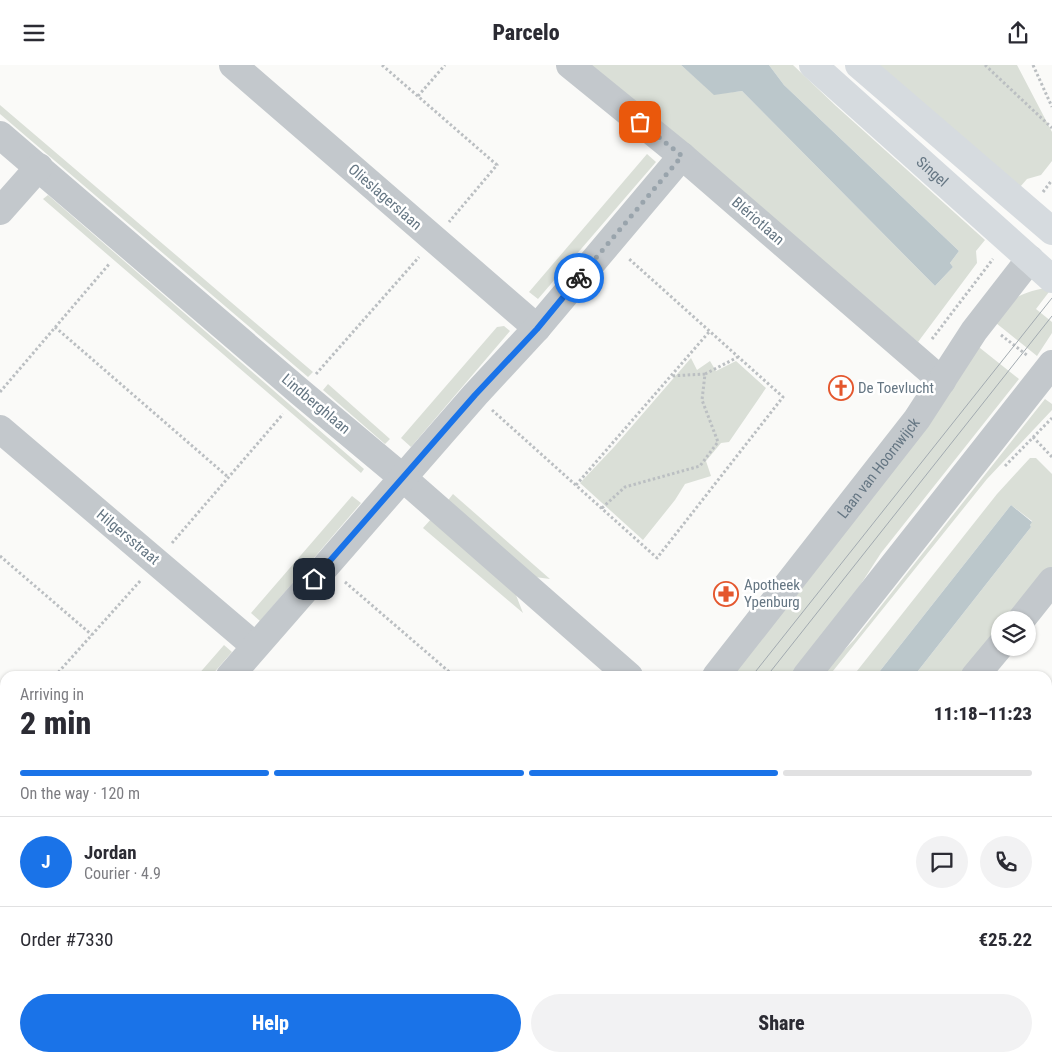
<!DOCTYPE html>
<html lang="en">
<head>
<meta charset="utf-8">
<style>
  :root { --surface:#fff; --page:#f2f2f3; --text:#2b2b33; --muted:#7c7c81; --line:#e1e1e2; --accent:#1a73e8 }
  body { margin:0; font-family:"Roboto Condensed",sans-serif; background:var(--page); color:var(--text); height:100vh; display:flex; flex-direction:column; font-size:19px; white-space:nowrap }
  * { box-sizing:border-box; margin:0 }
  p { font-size:16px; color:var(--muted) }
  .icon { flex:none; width:28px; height:28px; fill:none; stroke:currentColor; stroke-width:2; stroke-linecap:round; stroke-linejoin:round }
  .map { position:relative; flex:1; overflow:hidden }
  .side { position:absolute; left:0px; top:606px; width:1052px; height:391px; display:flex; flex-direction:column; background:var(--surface); border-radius:15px 15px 0 0; box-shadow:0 1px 4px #0004 }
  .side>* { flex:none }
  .fabs { position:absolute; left:991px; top:546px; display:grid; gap:10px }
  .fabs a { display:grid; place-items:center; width:45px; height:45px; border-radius:50%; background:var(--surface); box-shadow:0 1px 4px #0004; font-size:25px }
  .pin { position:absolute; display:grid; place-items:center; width:42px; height:42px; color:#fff; margin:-21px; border-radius:10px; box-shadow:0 2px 8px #0006 }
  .courier { position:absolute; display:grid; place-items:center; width:50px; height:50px; margin:-25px; border:4px solid #1a73e8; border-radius:50%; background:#fff; color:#222; box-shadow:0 1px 6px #0007 }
  .head em { font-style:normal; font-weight:800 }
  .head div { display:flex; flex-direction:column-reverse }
  .head { display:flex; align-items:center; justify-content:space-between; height:85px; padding:0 20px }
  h1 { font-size:32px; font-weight:800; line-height:38px }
  .bar { display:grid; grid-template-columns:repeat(4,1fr); gap:8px 5px; align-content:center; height:60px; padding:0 20px }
  .bar i { height:6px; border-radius:4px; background:var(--line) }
  .bar .selected { background:var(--accent) }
  .bar p { grid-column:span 4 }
  .line { display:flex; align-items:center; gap:12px; padding:0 20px; border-top:1px solid var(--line) }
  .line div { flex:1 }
  .round { display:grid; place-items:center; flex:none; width:52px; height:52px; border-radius:26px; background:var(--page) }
  .primary-button { display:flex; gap:10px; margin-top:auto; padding:10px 20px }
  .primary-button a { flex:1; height:58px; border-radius:30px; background:var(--accent); color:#fff; font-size:20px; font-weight:800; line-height:58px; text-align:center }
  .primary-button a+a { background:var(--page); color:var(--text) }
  header { display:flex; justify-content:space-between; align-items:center; height:65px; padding:0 20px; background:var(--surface); font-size:22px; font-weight:800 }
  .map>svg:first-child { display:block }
  .green { fill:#dadfd7 }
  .water { fill:#bbc7cb }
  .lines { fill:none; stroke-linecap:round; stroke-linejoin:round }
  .path { stroke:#bbbfc2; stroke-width:3; stroke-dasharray:2.5 2.5; stroke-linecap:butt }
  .minor { stroke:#c3c8cc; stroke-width:28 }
  .major { stroke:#d6dbdf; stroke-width:28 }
  .tram { stroke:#a2aab0; stroke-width:1 }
  .done { stroke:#99a4ac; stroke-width:5; stroke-dasharray:0 9 }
  .route { stroke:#1a73e8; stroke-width:6 }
  .labels { text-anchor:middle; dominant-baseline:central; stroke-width:5; stroke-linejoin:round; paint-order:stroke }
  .street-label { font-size:15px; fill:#657683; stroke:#fff }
  .poi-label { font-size:15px; fill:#657683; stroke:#fff; text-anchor:start }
</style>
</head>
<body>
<header><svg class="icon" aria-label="menu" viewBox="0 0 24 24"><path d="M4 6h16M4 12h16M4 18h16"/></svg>Parcelo<svg class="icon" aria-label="share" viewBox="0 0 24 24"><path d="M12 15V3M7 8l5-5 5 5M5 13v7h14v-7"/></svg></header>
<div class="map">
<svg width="1052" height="997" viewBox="0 0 1052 997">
  <rect width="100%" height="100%" fill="#fafaf8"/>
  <path class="green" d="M588,0H681L714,29L742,26L935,221L953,202L950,198L959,186L784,20L769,0H793L836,41L985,175L976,186L977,198L918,277Z
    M873,0H1017L1052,67V96L1041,110L1027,114L1020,122Z
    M0,40L313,307L308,312L0,49Z
    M647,89L656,97L538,234L529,227Z
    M48,130L364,404L361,408L43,134Z
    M1045,223H1052L1036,244L1052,257V268L1037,291L991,254C1010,236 1018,228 1045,223Z
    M504,261L510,266L411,382L401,373L497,262Z
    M975,279L1019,314L881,488L813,593L799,611H722Z
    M691,293L697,305L710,296L716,306L736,296L766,323L729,377L721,378L706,396L711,411L685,419L675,435L643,475L580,418L614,382Z
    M328,319L390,374L385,379L323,325Z
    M1045,334L1052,339V345L987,414L829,611H819L854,575Z
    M1030,393H1036L1052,409V504L1011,555H1000V569L967,611H914L1031,462L1030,460L1032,456L1011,440L876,611H853L997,429Z
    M453,429L550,514L527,511L445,439Z
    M352,431L361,438L260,556L251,548Z
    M432,453L514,525L523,548L423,463Z
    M224,580L232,587L211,611H197Z
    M626,993H669L670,997H628Z"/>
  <path class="water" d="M681,0H769L784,20L959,186L950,198L953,202L935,221L742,26L714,30Z
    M1011,440L1032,457L1030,460L1031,462L914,611H876Z
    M585,993H626L628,997H588Z"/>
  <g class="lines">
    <path class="path" d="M382,0L497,100L449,157
      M985,0L1052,63
      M1033,0L1052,42
      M418,31L445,0
      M1043,127L1052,115
      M55,262L228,412
      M1001,270L1028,291
      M932,274L993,194
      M316,309L419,192
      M705,309L738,292
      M0,327L110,198
      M492,345L657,493L783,332L628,193
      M1033,372L1052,392
      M1005,401L1052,353
      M576,420L709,267
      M602,443L625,422L700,401L718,377L702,335L705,309L671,311
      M172,478L283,349
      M0,491L92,570
      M345,517L454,611
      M55,611L141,515
      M0,674L5,668
      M1048,675L1052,669
      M0,778L5,782
      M793,992L796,997"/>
    <g class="minor">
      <path d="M233,0L537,263"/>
      <path d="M570,0L682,91L942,316"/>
      <path d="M0,70L300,327L403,413L629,611"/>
      <path d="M0,146L39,102"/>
      <path d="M0,364L255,581"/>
      <path d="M1021,555L1052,516"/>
      <path d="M230,611L475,330L537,263L682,91"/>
      <path id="s1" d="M716,611L917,354L974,266L1030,194"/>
      <path d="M806,611L1052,299"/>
      <path d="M975,611L1000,581"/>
      <path d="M0,636L5,641"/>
      <path d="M1048,819L1052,813"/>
      <path d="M0,883L5,877"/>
      <path d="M0,925L5,930"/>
      <path d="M1048,972L1052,975"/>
      <path d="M0,992L6,997"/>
      <path d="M78,992L83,997"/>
      <path d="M541,992L544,997"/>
      <path d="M681,992L682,997"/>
      <path d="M403,997L406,992"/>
      <path d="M499,997L502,992"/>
      <path d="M904,997L908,992"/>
    </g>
    <g class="major">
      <path id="s2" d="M813,0L1052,214"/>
      <path d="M859,0L1052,166"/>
    </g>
    <path class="tram" d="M752,611L1052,233
      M767,611L1052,251
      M446,997L449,992
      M460,997L464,992"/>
  </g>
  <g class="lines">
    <path class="done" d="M579,213L682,91L640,57"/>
    <path class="route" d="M314,514L475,330L537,264L579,213"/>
  </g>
  <defs>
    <symbol id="church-ring" viewBox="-11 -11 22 22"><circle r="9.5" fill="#fff" stroke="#e4572e" stroke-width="1.5"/><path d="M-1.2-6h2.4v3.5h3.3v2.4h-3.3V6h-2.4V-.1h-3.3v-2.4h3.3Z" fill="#e4572e"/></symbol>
    <symbol id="pharmacy-ring" viewBox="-11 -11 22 22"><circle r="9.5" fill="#fff" stroke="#e4572e" stroke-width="1.5"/><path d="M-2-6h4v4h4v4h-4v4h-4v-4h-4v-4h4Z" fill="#e4572e"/></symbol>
  </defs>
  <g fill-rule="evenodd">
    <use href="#church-ring" x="827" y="309" width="28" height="28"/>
    <use href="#pharmacy-ring" x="712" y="515" width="28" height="28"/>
  </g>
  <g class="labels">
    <g class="street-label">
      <text stroke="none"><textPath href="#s2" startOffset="160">Singel</textPath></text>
      <text transform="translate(385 132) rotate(41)">Olieslagerslaan</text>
      <text transform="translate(758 156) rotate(41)">Blériotlaan</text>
      <text transform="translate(316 339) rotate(40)">Lindberghlaan</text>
      <text stroke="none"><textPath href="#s1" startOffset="264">Laan van Hoornwijck</textPath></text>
      <text transform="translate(128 472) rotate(40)">Hilgersstraat</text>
    </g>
    <g class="poi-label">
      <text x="858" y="323">De Toevlucht</text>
      <text x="744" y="520">Apotheek<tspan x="744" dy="17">Ypenburg</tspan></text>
    </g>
  </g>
</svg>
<div class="fabs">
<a><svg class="icon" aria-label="layers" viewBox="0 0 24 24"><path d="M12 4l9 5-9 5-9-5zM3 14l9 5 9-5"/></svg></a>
</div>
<div class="pin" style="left:640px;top:57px;background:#ea580c"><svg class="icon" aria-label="bag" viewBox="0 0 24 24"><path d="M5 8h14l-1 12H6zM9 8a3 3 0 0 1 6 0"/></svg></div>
<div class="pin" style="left:314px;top:514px;background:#1f2937"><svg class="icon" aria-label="home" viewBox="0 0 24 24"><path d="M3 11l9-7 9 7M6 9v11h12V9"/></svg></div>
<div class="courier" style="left:579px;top:213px"><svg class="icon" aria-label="bike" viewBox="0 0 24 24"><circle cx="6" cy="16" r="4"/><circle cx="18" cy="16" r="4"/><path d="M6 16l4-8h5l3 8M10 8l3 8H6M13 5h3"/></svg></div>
<section class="side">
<div class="head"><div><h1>2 min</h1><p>Arriving in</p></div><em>11:18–11:23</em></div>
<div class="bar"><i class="selected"></i><i class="selected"></i><i class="selected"></i><i></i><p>On the way · 120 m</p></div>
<div class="line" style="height:90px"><b class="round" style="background:var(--accent);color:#fff">J</b><div><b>Jordan</b><p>Courier · 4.9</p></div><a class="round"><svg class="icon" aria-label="chat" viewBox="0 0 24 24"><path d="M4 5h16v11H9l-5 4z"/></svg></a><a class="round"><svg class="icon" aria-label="phone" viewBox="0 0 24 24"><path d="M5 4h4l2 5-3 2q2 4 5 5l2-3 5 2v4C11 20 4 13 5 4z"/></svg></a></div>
<div class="line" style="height:65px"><div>Order #7330</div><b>€25.22</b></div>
<div class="primary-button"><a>Help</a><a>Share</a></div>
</section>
</div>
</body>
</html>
